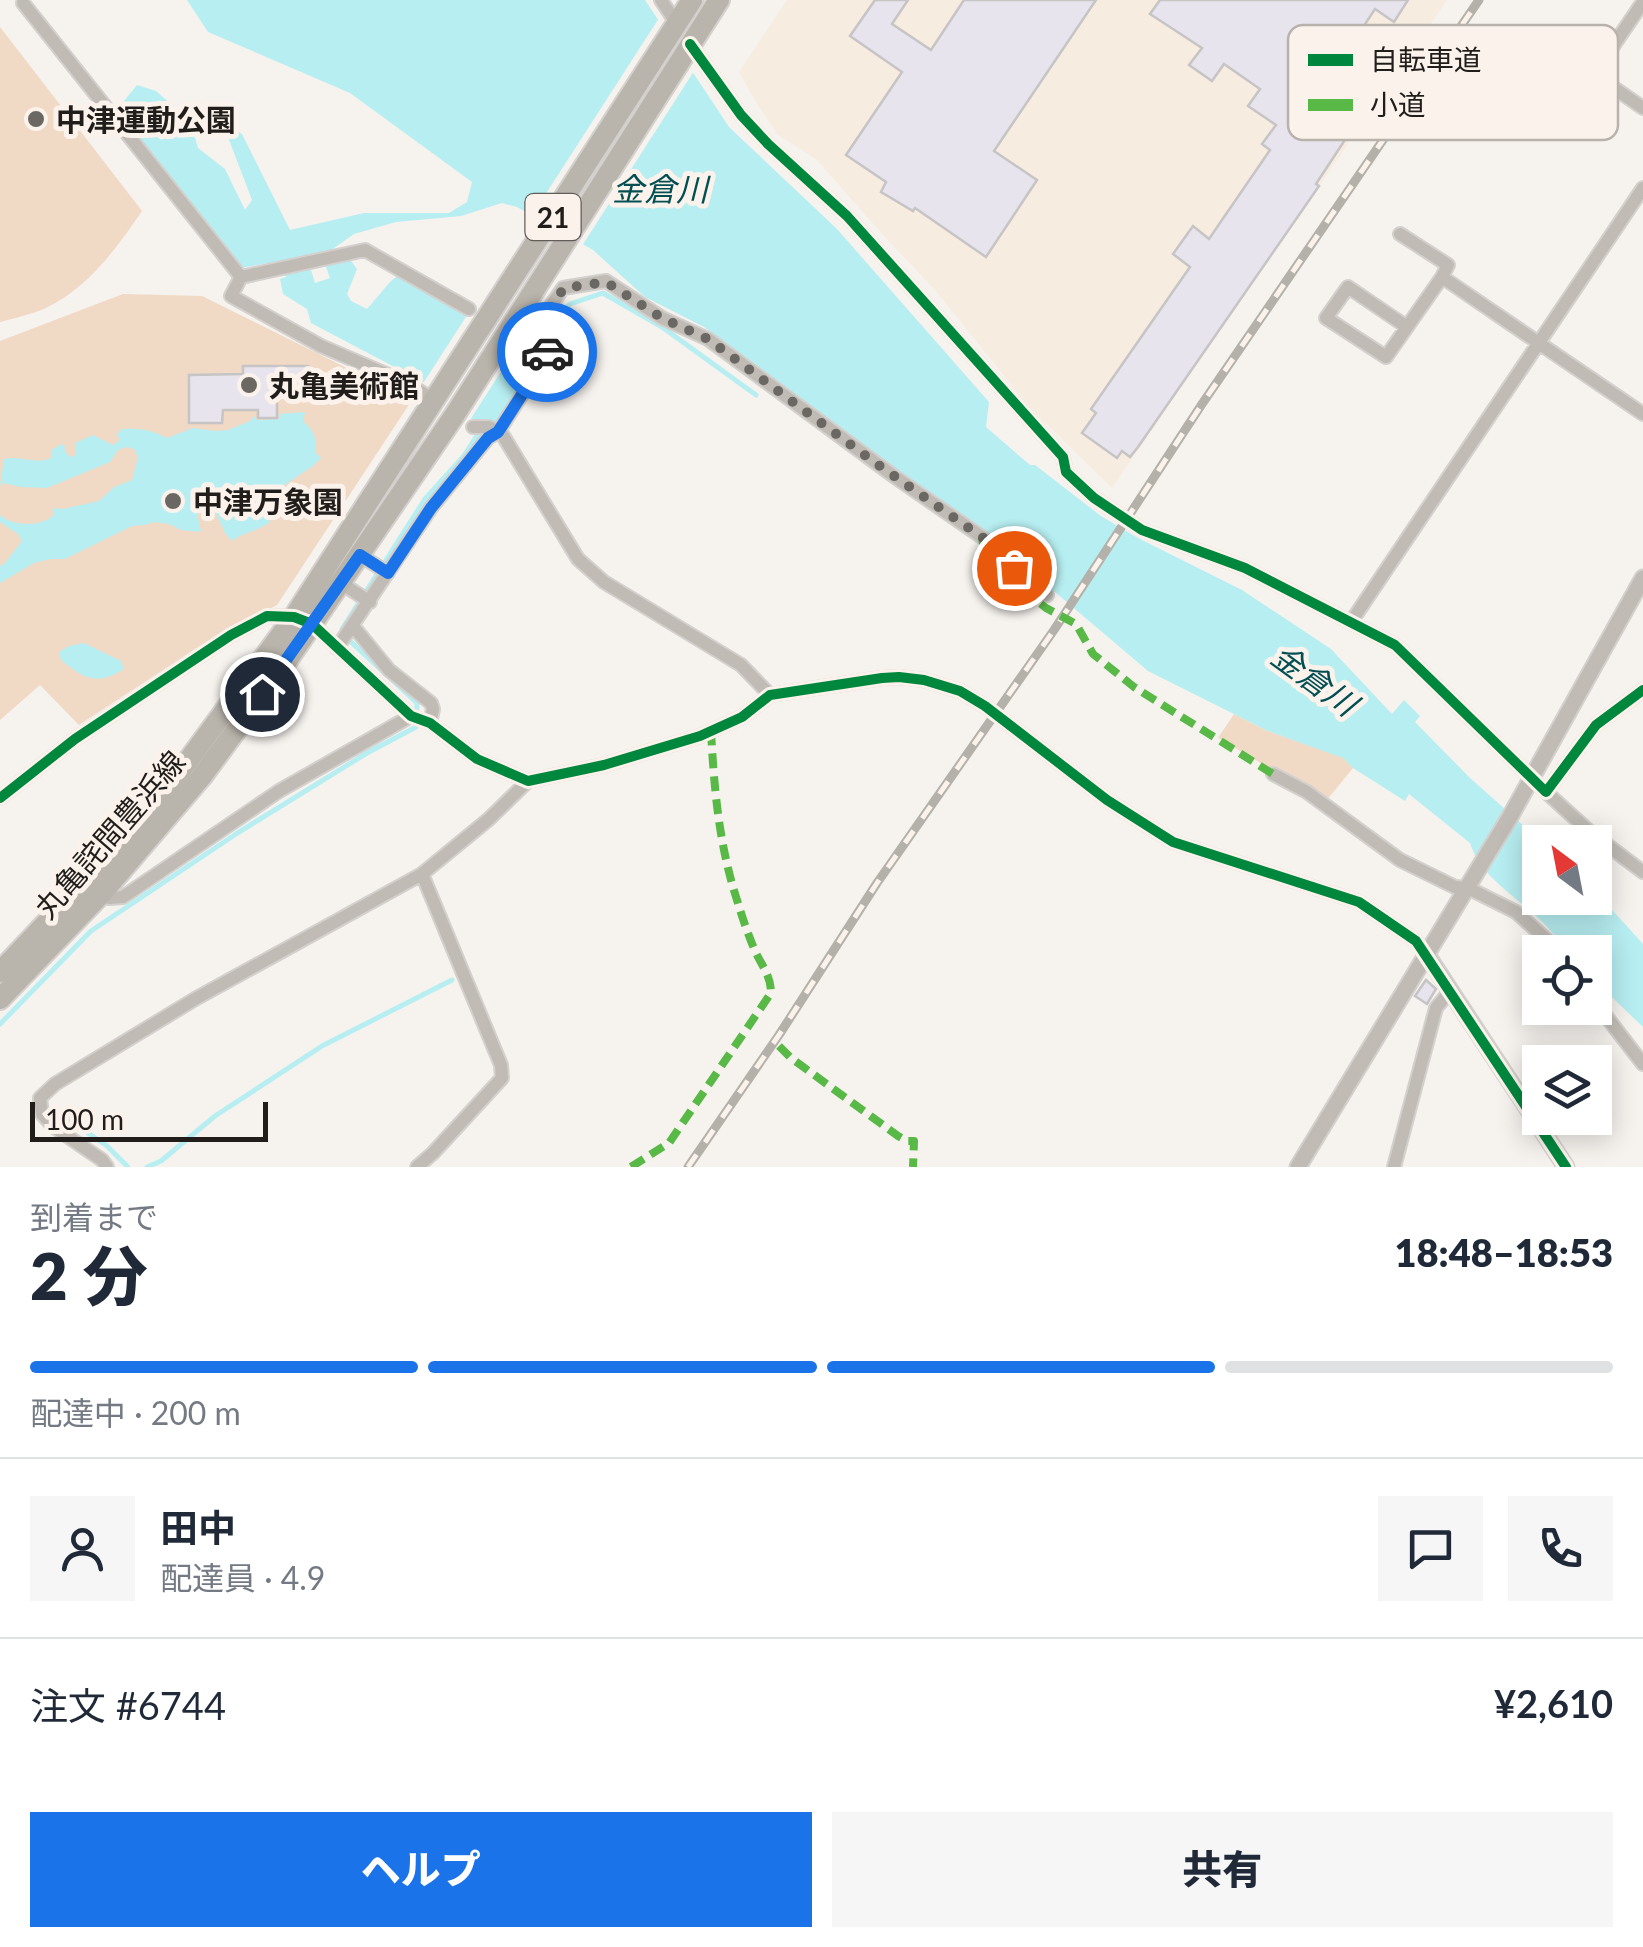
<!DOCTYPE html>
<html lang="ja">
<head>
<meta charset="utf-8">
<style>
  :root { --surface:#fff; --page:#f6f6f7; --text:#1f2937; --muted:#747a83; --line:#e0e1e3; --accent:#1a73e8 }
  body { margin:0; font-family:Lato,"Noto Sans JP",sans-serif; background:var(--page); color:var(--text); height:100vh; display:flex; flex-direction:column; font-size:38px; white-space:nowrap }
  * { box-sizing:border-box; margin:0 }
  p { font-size:32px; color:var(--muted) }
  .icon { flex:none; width:55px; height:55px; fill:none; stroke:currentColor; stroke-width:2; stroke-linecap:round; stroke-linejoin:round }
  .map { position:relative; height:1167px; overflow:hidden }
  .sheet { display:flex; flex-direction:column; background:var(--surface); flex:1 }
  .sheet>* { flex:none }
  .needle { width:65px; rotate:328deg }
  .tools { position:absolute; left:1522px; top:825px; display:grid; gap:20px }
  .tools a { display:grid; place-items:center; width:90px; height:90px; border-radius:0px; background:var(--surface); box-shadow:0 5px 25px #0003; font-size:50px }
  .scale { position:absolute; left:30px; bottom:25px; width:238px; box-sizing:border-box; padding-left:10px; border:5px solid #201d1a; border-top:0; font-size:28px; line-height:35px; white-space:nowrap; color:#201d1a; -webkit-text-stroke:8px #faf2eb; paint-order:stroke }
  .pin { position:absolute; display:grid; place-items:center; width:85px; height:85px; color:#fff; margin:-42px; border:5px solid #fff; border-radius:50%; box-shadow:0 2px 10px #0007 }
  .courier { position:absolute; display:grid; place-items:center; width:100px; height:100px; margin:-50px; border:8px solid #1a73e8; border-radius:50%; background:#fff; color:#222; box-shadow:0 2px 12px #0007 }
  .head em { font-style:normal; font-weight:800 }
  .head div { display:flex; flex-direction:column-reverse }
  .head { display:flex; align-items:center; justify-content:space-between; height:170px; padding:0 30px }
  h1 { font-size:65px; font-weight:800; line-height:75px }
  .bar { display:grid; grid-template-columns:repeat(4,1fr); gap:15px 10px; align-content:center; height:120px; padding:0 30px }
  .bar i { height:12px; border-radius:8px; background:var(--line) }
  .bar .current { background:var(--accent) }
  .bar p { grid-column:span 4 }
  .line { display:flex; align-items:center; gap:25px; padding:0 30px; border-top:2px solid var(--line) }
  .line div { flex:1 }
  .round { display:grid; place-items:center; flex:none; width:105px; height:105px; border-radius:0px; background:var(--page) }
  .primary-button { display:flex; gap:20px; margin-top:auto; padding:20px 30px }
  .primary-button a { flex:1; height:115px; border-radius:0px; background:var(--accent); color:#fff; font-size:40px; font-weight:800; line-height:115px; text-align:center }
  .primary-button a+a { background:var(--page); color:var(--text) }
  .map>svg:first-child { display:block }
  .industrial { fill:#f7ece0 }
  .green { fill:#f0d9c5 }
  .water { fill:#b7eef1; fill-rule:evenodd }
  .pier { fill:#f6f2ee }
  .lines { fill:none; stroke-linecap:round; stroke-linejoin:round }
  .stream { stroke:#b7eef1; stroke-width:5 }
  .building { fill:#e7e4ed; stroke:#c6c4c4; stroke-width:2.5 }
  .minor-casing { stroke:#d3d0cd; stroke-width:16 }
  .tertiary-casing { stroke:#d3d0cd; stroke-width:19 }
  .primary-casing { stroke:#d3d0cd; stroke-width:24 }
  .minor { stroke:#c0bcb5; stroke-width:12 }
  .tertiary { stroke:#c0bcb5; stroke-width:15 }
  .primary { stroke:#bab5ac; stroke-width:20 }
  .rail-casing { stroke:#b4b1ab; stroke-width:9 }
  .rail { stroke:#faf2eb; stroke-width:5; stroke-dasharray:15; stroke-linecap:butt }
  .quiet { stroke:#58b947; stroke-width:8; stroke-dasharray:15 8; stroke-linecap:butt }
  .cycleway-casing { stroke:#faf2eb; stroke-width:16 }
  .cycleway { stroke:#00873e; stroke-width:10 }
  .done { stroke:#6b6864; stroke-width:10; stroke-dasharray:0 18 }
  .route { stroke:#1a73e8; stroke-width:12 }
  .poi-dot { fill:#6b6864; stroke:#faf2eb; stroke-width:4 }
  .labels { text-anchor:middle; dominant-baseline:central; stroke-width:10; stroke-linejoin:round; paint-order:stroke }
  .shield { fill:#faf2eb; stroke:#615d59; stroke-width:2.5 }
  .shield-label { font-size:28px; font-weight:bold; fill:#201d1a }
  .poi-label { font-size:30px; font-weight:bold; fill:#201d1a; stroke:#faf2eb; text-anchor:start }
  .street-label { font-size:30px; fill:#201d1a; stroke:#faf2eb }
  .water-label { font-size:32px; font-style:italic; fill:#024f53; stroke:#faf2eb }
  .key { fill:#faf2eb; stroke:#b9b2ac; stroke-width:2.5 }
  .key-label { font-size:28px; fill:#201d1a }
</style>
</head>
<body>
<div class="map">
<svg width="1643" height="1167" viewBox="0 0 1643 1167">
  <rect width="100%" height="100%" fill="#f6f2ee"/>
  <path class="industrial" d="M787,0H1447L1112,488L1029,407L935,290L885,237L816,159L777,134L754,99L739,72Z"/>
  <path class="green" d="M0,27L142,211C116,249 89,287 46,308C32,314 15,318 0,322Z
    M123,294L202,296L357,373L363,371L414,397L277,605L201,645L79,725L40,685L0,720V341Z
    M1234,714L1268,731L1344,758L1353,768L1326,801L1218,738Z"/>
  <path class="water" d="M187,0H645L729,127L837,229L989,402L986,427L1030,465H1035L1101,516L1138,538L1242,590L1331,649L1392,714L1404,700L1420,716L1415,722L1470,778L1542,842H1540V898H1595V891L1643,944V1027L1595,981V952H1570C1559,940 1548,927 1536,916C1512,894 1480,875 1470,843L1409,794L1405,801L1353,768L1343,758L1268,731L1148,671L1002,547L704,327L645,297L593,250L517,207L502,203L461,216L396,222L354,234L327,253L240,268L115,112L137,85L156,91L190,121L198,148L225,169L245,210L252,200L226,132L229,127L242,134L290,230L364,213H449L467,202L472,182L350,93L208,32Z
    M349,258L357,269L347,294L351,301L367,309L390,282L401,273L532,344L536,359L534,370L497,425L472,419L423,382L311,323L307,309L283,294L280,279L286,277L284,272L310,267L315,283L330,278L325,264Z
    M305,412L303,421C314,431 317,437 315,452L321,458L313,466L283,486L278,494L270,498L266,505L270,522C258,531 244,532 232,541L225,533L208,496L201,497L195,503L201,532L181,530L169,524L154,522L145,525L132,526L65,559H50L34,563L0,583V566L5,563L22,541L18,534L0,522V515C14,527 41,527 54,515L53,508L63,509L99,501L114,487L132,480L138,457L134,449L126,447L118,450L110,462L47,488L21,487L3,483L0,486L4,459C20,455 35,465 51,458V450L64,443L65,451L70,457L76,455L75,443L93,435L113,445L120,440L117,434L122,429C140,428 152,430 167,438L193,428L215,431L228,430L250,421L255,416L257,420L279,419V414ZM223,486L238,489L246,501L247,513C232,512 221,518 216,499Z
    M84,643L121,661L124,669C98,686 84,679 61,660L59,652L69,646Z"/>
  <path class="pier" d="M661,15L696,68L580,249L529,220Z
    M471,309L526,333L470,420L422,385Z"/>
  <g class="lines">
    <path class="stream" d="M547,331L570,304L603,293L662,327L756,395
      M0,1024L91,931L239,832L367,753L416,727L417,703L351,642L342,629L425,499L463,457L480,431
      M63,1116L107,1146L128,1167
      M147,1167L161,1161L215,1116L322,1046L452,980"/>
  </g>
  <path class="building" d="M875,0H908L892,24L931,50L964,0H1096L994,151L1037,180L986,257L915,208L913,211L881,192L886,182L846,155L902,72L850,36Z
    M1160,0H1408L1394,22L1375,9L1317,97L1356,123L1316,184L1319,186L1138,447L1130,457L1122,451L1117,458L1082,433L1096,413L1091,409L1190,267L1173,254L1193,226L1209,239L1270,150L1262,144L1276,125L1248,106L1260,89L1224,64L1212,81L1189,65L1202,48L1150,14Z
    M243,366H308V395H277V418H258V410H223L222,423H189V375L243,374Z
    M1426,980L1436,989L1427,1004L1415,996Z"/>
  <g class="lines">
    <defs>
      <path id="minor" d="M661,0L677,24
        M1643,2L1594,74L1643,108
        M23,3L241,277L365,250L469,309
        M690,44L741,115L768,144L847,216L1063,457L1066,472L1094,498L1142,530L1245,568L1395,645L1546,792L1596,725L1643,690
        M1400,234L1448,265L1442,277L1386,357L1326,318L1348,287L1407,327
        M241,277L231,296L321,346L407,383L435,401
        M1442,277L1643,414
        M473,427H489L502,434L578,559L604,582L741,665L770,695
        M360,555L388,573
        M341,583L370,602
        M1351,622L1643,188
        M353,626L389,670L431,703L433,709L430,723
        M337,648L431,508L488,438L498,432L548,354L534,331L563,288L606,281L662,318L708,339L895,477L989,542L1014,567L1047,595
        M1273,774L1307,792L1400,860L1455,887L1468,888L1516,912L1547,940L1557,952
        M1546,792L1590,832L1643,872
        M0,798L75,739L231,635L267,616L294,617L312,624L411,716L430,723L477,759L528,781L604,765L700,736L742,717L770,695L882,678L899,677L924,680L960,691L985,706L1107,800L1173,842L1359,902L1416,941L1427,955
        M100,889L109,898L123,897L279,791L411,716
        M1595,1002L1643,1064
        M107,1167L102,1160L54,1127L42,1114L40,1098L55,1084L195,999L422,874L489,819L528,781
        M417,1167L433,1153L502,1078L501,1065L422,874
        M1394,1167L1436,1008L1450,991"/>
      <path id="tertiary" d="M1427,955L1566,1167
        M1298,1167L1511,815L1643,578"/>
      <path id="primary" d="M0,972L103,863L188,761L294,617L692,0
        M0,999L103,892L202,776L282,668L454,416L719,0"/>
    </defs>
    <use href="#minor" class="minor-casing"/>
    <use href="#tertiary" class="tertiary-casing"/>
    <use href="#primary" class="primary-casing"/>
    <use href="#minor" class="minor"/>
    <use href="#tertiary" class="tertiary"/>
    <use href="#primary" class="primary"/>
    <defs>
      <path id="rail" d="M688,1167L779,1035L877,883L1054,630L1202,404L1479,0"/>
    </defs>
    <use href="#rail" class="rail-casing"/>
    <use href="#rail" class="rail"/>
    <path class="quiet" d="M982,537L984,549L993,565L1046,608L1076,624L1093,654L1134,687L1273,774
      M779,1046L791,1058L898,1136L907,1141H914L913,1167
      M631,1167L669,1143L771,993C771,976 762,966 755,951C748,934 742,917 737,900C719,845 714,788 711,731"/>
    <defs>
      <path id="cycleway" d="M690,44L741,115L768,144L847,216L1063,457L1066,472L1094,498L1142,530L1245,568L1395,645L1546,792L1596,725L1643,690
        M0,798L75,739L231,635L267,616L294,617L312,624L411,716L430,723L477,759L528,781L604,765L700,736L742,717L770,695L882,678L899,677L924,680L960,691L985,706L1107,800L1173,842L1359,902L1416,941L1566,1167"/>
    </defs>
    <use href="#cycleway" class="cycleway-casing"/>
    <use href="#cycleway" class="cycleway"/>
  </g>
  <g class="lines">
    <path class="done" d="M547,352L534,331L564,288L606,282L662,318L708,339L874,462L989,542L1014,568"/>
    <path class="route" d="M262,694L360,555L388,573L431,508L488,438L498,432L548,354L547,352"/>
  </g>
  <g class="poi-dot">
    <circle cx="36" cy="119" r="10"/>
    <circle cx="249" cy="385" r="10"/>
    <circle cx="173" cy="501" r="10"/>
  </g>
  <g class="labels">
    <rect class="shield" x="525.5" y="194" width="55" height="46" rx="8"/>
    <g class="shield-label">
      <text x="553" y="217">21</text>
    </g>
    <g class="poi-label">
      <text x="56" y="119">中津運動公園</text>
      <text x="269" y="385">丸亀美術館</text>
      <text x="193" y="501">中津万象園</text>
    </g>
    <g class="street-label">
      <text transform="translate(109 834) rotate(-49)">丸亀詫間豊浜線</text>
    </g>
    <g class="water-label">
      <text x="660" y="188">金倉川</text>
      <text transform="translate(1315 679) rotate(36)">金倉川</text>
    </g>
  </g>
  <rect x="1288" y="25" width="330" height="115" rx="15" class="key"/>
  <rect x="1308" y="54" width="45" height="12" fill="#00873e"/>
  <rect x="1308" y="99" width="45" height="12" fill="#58b947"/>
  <g class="key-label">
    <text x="1370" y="70">自転車道</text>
    <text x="1370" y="115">小道</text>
  </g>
</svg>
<div class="tools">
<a><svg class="needle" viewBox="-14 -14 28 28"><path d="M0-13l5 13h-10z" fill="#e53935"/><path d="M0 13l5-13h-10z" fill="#747a83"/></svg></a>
<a><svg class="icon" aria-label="locate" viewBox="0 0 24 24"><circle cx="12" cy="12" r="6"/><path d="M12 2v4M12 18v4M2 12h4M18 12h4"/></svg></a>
<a><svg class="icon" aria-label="layers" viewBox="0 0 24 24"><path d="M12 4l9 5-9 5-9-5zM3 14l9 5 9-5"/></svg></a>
</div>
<div class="scale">100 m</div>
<div class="pin" style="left:1014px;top:568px;background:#ea580c"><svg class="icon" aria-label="bag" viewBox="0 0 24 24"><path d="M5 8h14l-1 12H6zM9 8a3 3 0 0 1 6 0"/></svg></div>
<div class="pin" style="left:262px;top:694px;background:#1f2937"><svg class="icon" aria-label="home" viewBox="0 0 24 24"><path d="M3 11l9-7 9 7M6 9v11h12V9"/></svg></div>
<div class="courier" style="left:547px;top:352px"><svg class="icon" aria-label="car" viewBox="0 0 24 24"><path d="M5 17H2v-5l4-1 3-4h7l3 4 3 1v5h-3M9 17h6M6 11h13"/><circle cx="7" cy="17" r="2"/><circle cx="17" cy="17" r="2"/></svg></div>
</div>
<section class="sheet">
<div class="head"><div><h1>2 分</h1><p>到着まで</p></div><em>18:48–18:53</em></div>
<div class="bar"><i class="current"></i><i class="current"></i><i class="current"></i><i></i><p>配達中 · 200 m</p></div>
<div class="line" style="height:180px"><a class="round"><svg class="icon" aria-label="person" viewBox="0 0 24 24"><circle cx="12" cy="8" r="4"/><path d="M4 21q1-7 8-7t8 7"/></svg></a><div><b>田中</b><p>配達員 · 4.9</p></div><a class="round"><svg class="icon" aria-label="chat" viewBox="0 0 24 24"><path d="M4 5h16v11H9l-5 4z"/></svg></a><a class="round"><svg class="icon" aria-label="phone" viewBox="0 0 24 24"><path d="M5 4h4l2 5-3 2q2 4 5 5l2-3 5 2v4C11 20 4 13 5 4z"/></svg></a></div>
<div class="line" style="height:130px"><div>注文 #6744</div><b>¥2,610</b></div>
<div class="primary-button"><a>ヘルプ</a><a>共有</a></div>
</section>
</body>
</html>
